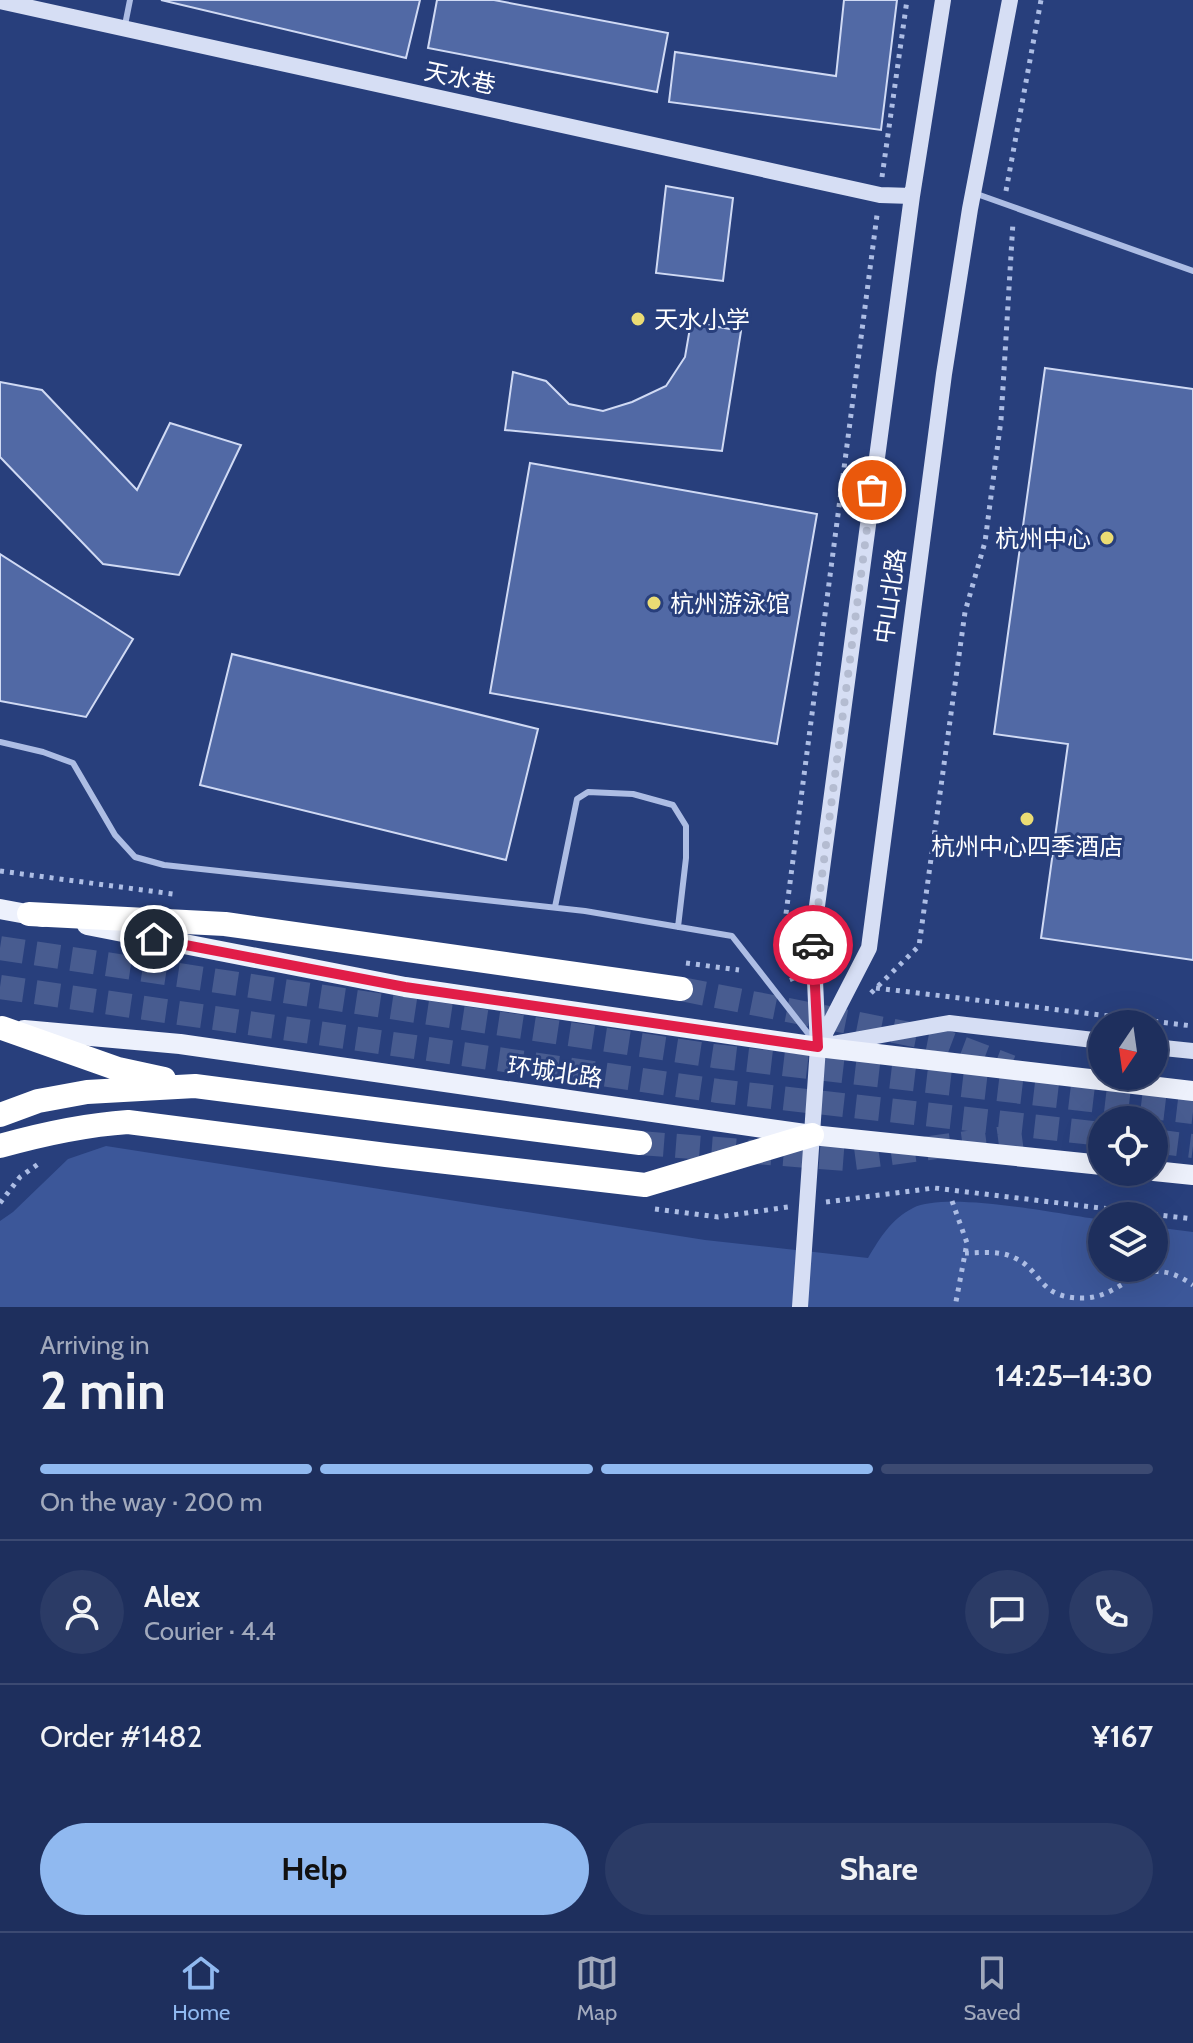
<!DOCTYPE html>
<html lang="en">
<head>
<meta charset="utf-8">
<style>
  :root { --surface:#1e2f5d; --page:#2b3b66; --text:#f1f3f6; --muted:#a1a9bc; --line:#3c4a72; --accent:#90b9f0 }
  body { margin:0; font-family:Cabin,"Noto Sans SC",sans-serif; background:var(--page); color:var(--text); height:100vh; display:flex; flex-direction:column; font-size:30px; white-space:nowrap }
  * { box-sizing:border-box; margin:0 }
  p { font-size:26px; color:var(--muted) }
  .icon { flex:none; width:44px; height:44px; fill:none; stroke:currentColor; stroke-width:2; stroke-linecap:round; stroke-linejoin:round }
  .map { position:relative; height:1307px; overflow:hidden }
  .panel { display:flex; flex-direction:column; background:var(--surface); flex:1 }
  .panel>* { flex:none }
  .needle { width:52px; rotate:193deg }
  .controls { position:absolute; left:1088px; top:1010px; display:grid; gap:16px }
  .controls a { display:grid; place-items:center; width:80px; height:80px; border-radius:50%; background:var(--surface); box-shadow:0 8px 32px #0002,0 0 0 2px var(--line); font-size:40px }
  .pin { position:absolute; display:grid; place-items:center; width:68px; height:68px; color:#fff; margin:-34px; border:4px solid #fff; border-radius:50%; box-shadow:0 2px 8px #0007 }
  .courier { position:absolute; display:grid; place-items:center; width:80px; height:80px; margin:-40px; border:6px solid #e11d48; border-radius:50%; background:#fff; color:#222; box-shadow:0 2px 10px #0007 }
  .overview em { font-style:normal; font-weight:700 }
  .overview div { display:flex; flex-direction:column-reverse }
  .overview { display:flex; align-items:center; justify-content:space-between; height:136px; padding:0 40px }
  h1 { font-size:52px; font-weight:700; line-height:60px }
  .bar { display:grid; grid-template-columns:repeat(4,1fr); gap:12px 8px; align-content:center; height:96px; padding:0 40px }
  .bar i { height:10px; border-radius:6px; background:var(--line) }
  .bar .current { background:var(--accent) }
  .bar p { grid-column:span 4 }
  .line { display:flex; align-items:center; gap:20px; padding:0 40px; border-top:2px solid var(--line) }
  .line div { flex:1 }
  .round { display:grid; place-items:center; flex:none; width:84px; height:84px; border-radius:42px; background:var(--page) }
  .cta { display:flex; gap:16px; margin-top:auto; padding:16px 40px }
  .cta a { flex:1; height:92px; border-radius:48px; background:var(--accent); color:#111; font-size:32px; font-weight:700; line-height:92px; text-align:center }
  .cta a+a { background:var(--page); color:var(--text) }
  .tab-bar { display:flex; justify-content:space-around; align-items:center; height:112px; border-top:2px solid var(--line); background:var(--surface); font-size:22px; color:var(--muted) }
  .tab-bar a { display:grid; justify-items:center; gap:4px }
  .tab-bar .current { color:var(--accent) }
  .map>svg:first-child { display:block }
  .green { fill:#3c5799 }
  .building { fill:#5169a5; stroke:#d0daf4; stroke-width:2 }
  .lines { fill:none; stroke-linecap:round; stroke-linejoin:round }
  .highway-tunnel { stroke:#485c90; stroke-width:24; stroke-dasharray:24 12; stroke-linecap:butt }
  .path { stroke:#adbde4; stroke-width:5; stroke-dasharray:4 6; stroke-linecap:butt }
  .lane { stroke:#adbde4; stroke-width:6 }
  .secondary { stroke:#d6def4; stroke-width:16 }
  .primary { stroke:#edf1fc; stroke-width:20 }
  .highway { stroke:#fff; stroke-width:24 }
  .done { stroke:#b4bcd1; stroke-width:8; stroke-dasharray:0 14.4 }
  .route { stroke:#e11d48; stroke-width:10 }
  .poi-dot { fill:#ebdc74; stroke:#283f7c; stroke-width:3 }
  .labels { text-anchor:middle; dominant-baseline:central; stroke-width:6; stroke-linejoin:round; paint-order:stroke }
  .street-label { font-size:24px; fill:#fff; stroke:#283f7c }
  .poi-label { font-size:24px; fill:#fff; stroke:#283f7c; text-anchor:start }
</style>
</head>
<body>
<div class="map">
<svg width="1193" height="1307" viewBox="0 0 1193 1307">
  <rect width="100%" height="100%" fill="#283f7c"/>
  <path class="green" d="M106,1146L705,1240L868,1258C880,1238 891,1219 913,1208C947,1191 1060,1214 1102,1220V1268H1154V1227L1193,1232V1307H0V1221L13,1212L68,1159Z"/>
  <path class="building" d="M161,0H420L406,58Z
    M437,0H494L668,33L657,92L428,48Z
    M844,0H897L881,130L669,102L675,52L836,76Z
    M666,186L733,198L723,281L656,273Z
    M691,322L741,331L722,451L505,430L513,372L546,381L569,404L603,411L632,402L666,386L685,357Z
    M1045,368L1193,389V960L1041,938L1068,744L994,734Z
    M0,382L42,390L137,490L170,423L241,445L179,575L103,564L0,457Z
    M530,463L817,514L777,744L490,693Z
    M0,554L133,639L86,717L0,701Z
    M232,654L538,729L506,860L200,785Z"/>
  <g class="lines">
    <path class="highway-tunnel" d="M0,948L714,1056L1193,1112
      M0,987L718,1091L1102,1134
      M681,989L940,1040L1011,1067
      M1154,1141L1193,1146
      M640,1143L846,1159L1027,1135"/>
    <path class="path" d="M882,177L907,0
      M1006,191L1041,0
      M0,871L173,894
      M686,963L739,970
      M793,981L781,952L877,215
      M876,988L1193,1026
      M871,993L919,946L965,612L985,542L1001,420L1013,222
      M952,1201L967,1243L955,1307
      M826,1202L934,1188L1193,1219
      M0,1203L20,1177L41,1162
      M655,1209L718,1217L788,1207
      M965,1253C981,1253 1000,1250 1015,1258C1043,1271 1038,1298 1082,1298C1125,1299 1140,1248 1193,1285"/>
    <path class="lane" d="M125,25L130,0
      M974,193L1193,271
      M0,742L43,752L73,763L115,835L135,857L164,865L585,911L732,936L814,1041
      M555,907L577,799L588,792L633,794L673,805L686,826V858L678,927"/>
    <path class="secondary" d="M0,1L880,195L912,196
      M832,1044L949,1023L1102,1041
      M819,1045L869,948L944,374L970,209L1010,0
      M1154,1047L1193,1051
      M800,1307L818,1047L813,936L912,196L943,0"/>
    <path class="primary" d="M0,909L43,917
      M87,925L405,987L818,1047L1193,1091
      M24,1030L180,1044L812,1135L1102,1165
      M1154,1171L1193,1175"/>
    <path class="highway" d="M29,914L225,924L681,989
      M2,1028L118,1069L164,1079
      M0,1115L38,1101L87,1092L195,1086L640,1143
      M0,1146C43,1134 84,1125 128,1122L386,1155L645,1185L812,1135"/>
  </g>
  <g class="lines">
    <path class="done" d="M813,945L872,490"/>
    <path class="route" d="M154,939L405,987L818,1047L813,945"/>
  </g>
  <g class="poi-dot">
    <circle cx="638" cy="319" r="8"/>
    <circle cx="1107" cy="538" r="8"/>
    <circle cx="654" cy="603" r="8"/>
    <circle cx="1027" cy="819" r="8"/>
  </g>
  <g class="labels">
    <g class="street-label">
      <text transform="translate(460 78) rotate(12)">天水巷</text>
      <text transform="translate(890 596) rotate(-82)">中山北路</text>
      <text transform="translate(555 1072) rotate(8)">环城北路</text>
    </g>
    <g class="poi-label">
      <text x="654" y="319">天水小学</text>
      <text x="1091" y="538" text-anchor="end">杭州中心</text>
      <text x="670" y="603">杭州游泳馆</text>
      <text x="1027" y="846" text-anchor="middle">杭州中心四季酒店</text>
    </g>
  </g>
</svg>
<div class="controls">
<a><svg class="needle" viewBox="-14 -14 28 28"><path d="M0-13l5 13h-10z" fill="#e53935"/><path d="M0 13l5-13h-10z" fill="#a1a9bc"/></svg></a>
<a><svg class="icon" aria-label="locate" viewBox="0 0 24 24"><circle cx="12" cy="12" r="6"/><path d="M12 2v4M12 18v4M2 12h4M18 12h4"/></svg></a>
<a><svg class="icon" aria-label="layers" viewBox="0 0 24 24"><path d="M12 4l9 5-9 5-9-5zM3 14l9 5 9-5"/></svg></a>
</div>
<div class="pin" style="left:872px;top:490px;background:#ea580c"><svg class="icon" aria-label="bag" viewBox="0 0 24 24"><path d="M5 8h14l-1 12H6zM9 8a3 3 0 0 1 6 0"/></svg></div>
<div class="pin" style="left:154px;top:939px;background:#1f2937"><svg class="icon" aria-label="home" viewBox="0 0 24 24"><path d="M3 11l9-7 9 7M6 9v11h12V9"/></svg></div>
<div class="courier" style="left:813px;top:945px"><svg class="icon" aria-label="car" viewBox="0 0 24 24"><path d="M5 17H2v-5l4-1 3-4h7l3 4 3 1v5h-3M9 17h6M6 11h13"/><circle cx="7" cy="17" r="2"/><circle cx="17" cy="17" r="2"/></svg></div>
</div>
<section class="panel">
<div class="overview"><div><h1>2 min</h1><p>Arriving in</p></div><em>14:25–14:30</em></div>
<div class="bar"><i class="current"></i><i class="current"></i><i class="current"></i><i></i><p>On the way · 200 m</p></div>
<div class="line" style="height:144px"><a class="round"><svg class="icon" aria-label="person" viewBox="0 0 24 24"><circle cx="12" cy="8" r="4"/><path d="M4 21q1-7 8-7t8 7"/></svg></a><div><b>Alex</b><p>Courier · 4.4</p></div><a class="round"><svg class="icon" aria-label="chat" viewBox="0 0 24 24"><path d="M4 5h16v11H9l-5 4z"/></svg></a><a class="round"><svg class="icon" aria-label="phone" viewBox="0 0 24 24"><path d="M5 4h4l2 5-3 2q2 4 5 5l2-3 5 2v4C11 20 4 13 5 4z"/></svg></a></div>
<div class="line" style="height:104px"><div>Order #1482</div><b>¥167</b></div>
<div class="cta"><a>Help</a><a>Share</a></div>
</section>
<nav class="tab-bar">
<a class="current"><svg class="icon" aria-label="home" viewBox="0 0 24 24"><path d="M3 11l9-7 9 7M6 9v11h12V9"/></svg>Home</a>
<a><svg class="icon" aria-label="map" viewBox="0 0 24 24"><path d="M3 6l6-2 6 2 6-2v14l-6 2-6-2-6 2zM9 4v14M15 6v14"/></svg>Map</a>
<a><svg class="icon" aria-label="saved" viewBox="0 0 24 24"><path d="M7 4h10v16l-5-4-5 4z"/></svg>Saved</a>
</nav>
</body>
</html>
